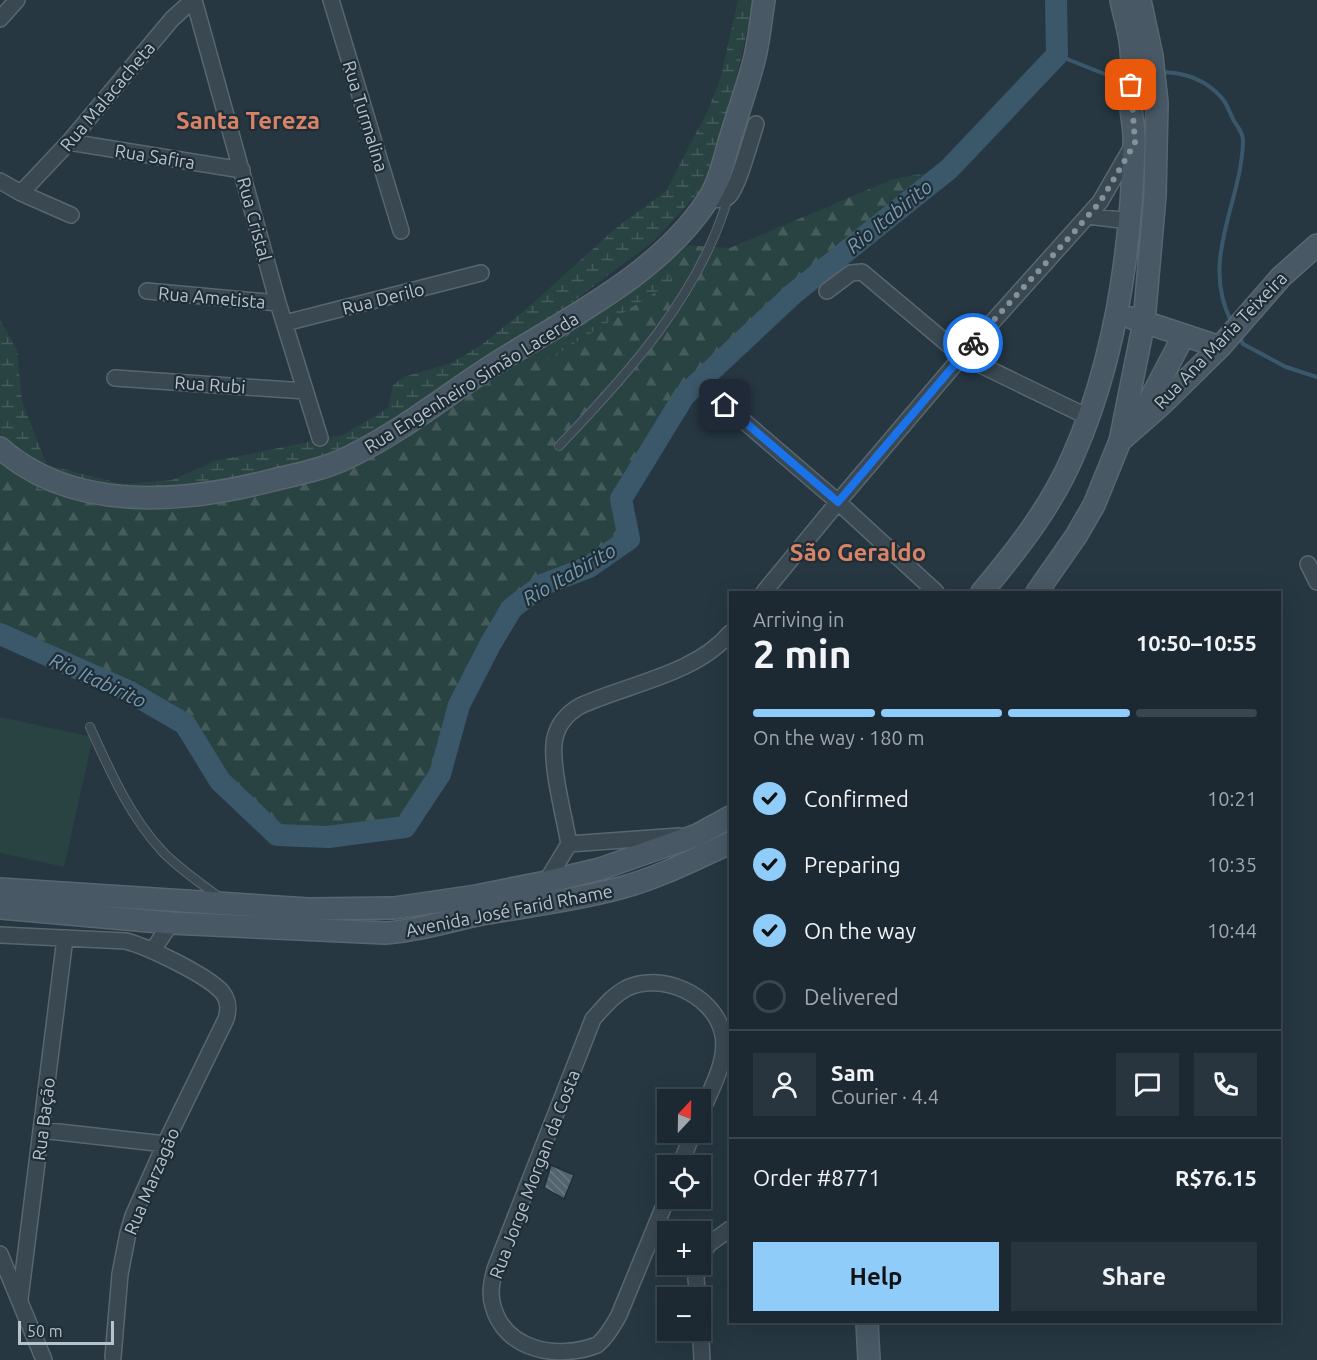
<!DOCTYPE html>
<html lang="en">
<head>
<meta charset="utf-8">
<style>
  :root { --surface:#1c2932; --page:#29353e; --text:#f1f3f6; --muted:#a0a6ac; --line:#3a454d; --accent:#8fccf9 }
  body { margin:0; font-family:Ubuntu,sans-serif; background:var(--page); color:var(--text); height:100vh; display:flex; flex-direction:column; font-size:22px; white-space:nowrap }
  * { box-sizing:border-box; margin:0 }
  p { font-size:20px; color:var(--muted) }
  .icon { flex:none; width:33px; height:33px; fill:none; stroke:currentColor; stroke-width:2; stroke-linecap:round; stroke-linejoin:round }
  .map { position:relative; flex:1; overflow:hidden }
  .side { position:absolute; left:729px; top:591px; width:552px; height:732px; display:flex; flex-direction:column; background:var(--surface); border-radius:0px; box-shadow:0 6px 24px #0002,0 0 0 2px var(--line) }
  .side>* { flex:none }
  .needle { width:39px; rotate:22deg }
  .tools { position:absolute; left:657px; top:1089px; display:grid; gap:12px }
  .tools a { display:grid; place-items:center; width:54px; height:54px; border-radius:0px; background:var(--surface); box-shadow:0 6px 24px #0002,0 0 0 2px var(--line); font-size:30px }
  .scale { position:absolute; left:18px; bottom:15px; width:96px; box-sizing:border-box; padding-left:6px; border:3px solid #b7c3cc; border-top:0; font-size:16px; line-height:21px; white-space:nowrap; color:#b7c3cc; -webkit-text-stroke:4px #1f2d37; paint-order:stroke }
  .pin { position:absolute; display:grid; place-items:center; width:51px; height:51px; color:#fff; margin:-26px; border-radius:12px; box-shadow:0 3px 9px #0006 }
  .courier { position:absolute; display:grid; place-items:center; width:60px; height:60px; margin:-30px; border:4px solid #1a73e8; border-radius:50%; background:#fff; color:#222; box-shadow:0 2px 8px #0007 }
  .summary em { font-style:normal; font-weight:700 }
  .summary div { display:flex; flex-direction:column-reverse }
  .summary { display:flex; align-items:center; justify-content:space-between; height:102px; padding:0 24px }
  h1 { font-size:39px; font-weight:700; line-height:45px }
  .bar { display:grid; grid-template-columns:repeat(4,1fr); gap:9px 6px; align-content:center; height:72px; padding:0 24px }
  .bar i { height:8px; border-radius:4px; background:var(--line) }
  .bar .on { background:var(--accent) }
  .bar p { grid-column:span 4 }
  .line { display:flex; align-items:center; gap:15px; padding:0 24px; border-top:2px solid var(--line) }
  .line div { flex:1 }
  .round { display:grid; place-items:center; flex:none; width:63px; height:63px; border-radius:0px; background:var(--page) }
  ol { padding:0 24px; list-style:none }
  li { display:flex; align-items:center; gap:18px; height:66px }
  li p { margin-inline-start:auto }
  li .icon { padding:6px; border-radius:50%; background:var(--accent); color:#111; stroke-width:4 }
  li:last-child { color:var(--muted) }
  li i { width:33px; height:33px; border:3px solid var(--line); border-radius:50% }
  .button { display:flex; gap:12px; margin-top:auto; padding:12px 24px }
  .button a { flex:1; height:69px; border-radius:0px; background:var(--accent); color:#111; font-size:24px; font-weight:700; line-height:69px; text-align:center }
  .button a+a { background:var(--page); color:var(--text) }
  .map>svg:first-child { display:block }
  .green { fill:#284341 }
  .forest { fill:url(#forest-firs) }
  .wetland { fill:url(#wetland-marsh) }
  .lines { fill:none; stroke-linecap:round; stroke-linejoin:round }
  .stream { stroke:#3b586a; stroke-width:4 }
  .river { stroke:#3b586a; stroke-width:22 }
  .building { fill:url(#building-back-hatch); stroke:#212f39; stroke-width:1.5 }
  .lane-casing { stroke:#58666f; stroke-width:10 }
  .street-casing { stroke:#58666f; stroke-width:18 }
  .secondary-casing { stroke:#58666f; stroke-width:24 }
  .lane { stroke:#3a4851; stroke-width:8 }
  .street { stroke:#3a4851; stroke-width:15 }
  .secondary { stroke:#485865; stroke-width:21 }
  .done { stroke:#84929c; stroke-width:6; stroke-dasharray:0 10.8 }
  .route { stroke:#1a73e8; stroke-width:8 }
  .labels { text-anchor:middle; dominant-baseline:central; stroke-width:4.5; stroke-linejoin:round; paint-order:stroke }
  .street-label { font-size:18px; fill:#b7c3cc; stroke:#1f2d37 }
  .water-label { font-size:20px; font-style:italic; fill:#7799ae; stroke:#1f2d37 }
  .district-label { font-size:24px; font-weight:bold; fill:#d78367; stroke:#1f2d37 }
</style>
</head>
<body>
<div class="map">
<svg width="1317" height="1360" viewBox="0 0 1317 1360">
  <defs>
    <pattern id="forest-firs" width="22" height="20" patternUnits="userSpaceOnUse" patternTransform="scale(1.5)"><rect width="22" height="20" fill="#284341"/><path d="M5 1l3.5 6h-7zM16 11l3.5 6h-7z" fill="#455c5b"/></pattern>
    <pattern id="wetland-marsh" width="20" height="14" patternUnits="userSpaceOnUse" patternTransform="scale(1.5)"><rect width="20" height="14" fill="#284341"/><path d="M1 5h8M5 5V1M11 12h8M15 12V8" fill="none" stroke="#455c5b"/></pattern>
    <pattern id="building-back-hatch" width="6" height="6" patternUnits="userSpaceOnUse" patternTransform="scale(1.5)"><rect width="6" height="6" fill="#51646f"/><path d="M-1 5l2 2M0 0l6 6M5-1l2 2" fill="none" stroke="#687982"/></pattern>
  </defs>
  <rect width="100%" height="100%" fill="#263742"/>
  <path class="green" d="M0,717L93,737L64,867L0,853Z"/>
  <path class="forest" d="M949,169L793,294L684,396L621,498L629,539L589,567L542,585L512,608L491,643L459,705L440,774L405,827L328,837L277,835L220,781L185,724L128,691L0,634V453L46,486L241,490L365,463L475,385L683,245L730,248L893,179Z"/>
  <path class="wetland" d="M738,0H754L730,106L706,184L655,240L523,339L426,397L362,440L295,471L226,479L195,488L61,493L38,489L0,456V319L17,350L22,402L47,465L122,484L172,480L215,461L343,435L388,408L393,385L404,377L451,363L480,346L532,304L616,228L666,191L709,108L721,77Z
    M666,268L672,282L548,360L544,352Z"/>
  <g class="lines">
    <path class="stream" d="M1057,55L1107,75L1125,74
      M1159,72C1182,72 1205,79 1221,97C1227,103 1230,114 1234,121C1238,127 1244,135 1243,142C1241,204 1200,259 1231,321
      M1239,336L1243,344L1286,367L1317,377"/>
    <path class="river" d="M0,634L128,691L185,724L220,781L277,835L328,837L405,827L440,774L459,705L491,643L512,608L542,585L589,567L629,539L621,499L684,396L793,294L949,169L1057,55L1056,0"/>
  </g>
  <path class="building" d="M551,1165L574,1175L564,1199L544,1188Z"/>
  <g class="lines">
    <defs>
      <path id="lane" d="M559,446C628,374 699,296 728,198
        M90,727C110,771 129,815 162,851C179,869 201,883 220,898"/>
      <path id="street" d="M194,0L278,303L320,438
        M331,0L401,231
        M0,19L17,0
        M69,142L242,170
        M0,181L21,193L71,215
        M21,193L69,142L172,19L193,0
        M709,199C715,199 723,201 728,197C738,189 751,138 756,124
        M1088,216L1129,221
        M147,291L278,303
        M827,291L851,273L862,272L962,356L1088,417
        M285,323L481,273
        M115,378L305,391
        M725,405L838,502L936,592
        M1308,564L1317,582
        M764,592L838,502L962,356L1100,202L1133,145
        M569,844L679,836
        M546,882L569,844C565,820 549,760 555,738C558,724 568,713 580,706C628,684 696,674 730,633
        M0,935L126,941C148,947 207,975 222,992C229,1001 229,1009 226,1019L165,1144L133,1216L128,1233L120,1274L113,1357
        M153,950L171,923
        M41,1130L165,1144
        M680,1166L693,1132
        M668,1196L619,1315C613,1326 606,1338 597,1345C558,1360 505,1351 493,1306C489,1293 492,1281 495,1269L593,1019C603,1008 613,995 627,988C661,972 712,994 722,1031C730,1058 710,1091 700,1115
        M0,1254L44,1360
        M700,1256L709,1244L730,1229
        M698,1264L696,1279L698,1298
        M20,1299L65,938
        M700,1318L702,1360"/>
      <path id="secondary" d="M1132,318L1220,347
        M1142,415L1184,335
        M1120,441L1144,322L1155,196L1157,103L1152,56L1140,0
        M0,448C75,514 184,503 273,480C298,474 324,469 347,458C404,431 453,389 506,357C576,314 661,271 707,201C719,184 724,159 730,139C738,113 747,87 754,61C759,41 761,20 764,0
        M982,592C1017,550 1051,507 1073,456C1116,359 1131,250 1134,145C1135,133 1132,120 1131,108C1130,89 1133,69 1131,49C1130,33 1124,16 1121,0
        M1037,592L1076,536L1094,505L1120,441L1162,404L1220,347L1281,277L1317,245
        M0,889L308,909L394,908L476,896L546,882L600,869L697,835L730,817
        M0,908L171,923L385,933C420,931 454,919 488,913C532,905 577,900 620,888C658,878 695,859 730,843
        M867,1322L869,1360"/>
    </defs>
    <use href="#lane" class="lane-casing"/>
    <use href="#street" class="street-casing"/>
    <use href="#secondary" class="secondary-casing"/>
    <use href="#lane" class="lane"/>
    <use href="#street" class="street"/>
    <use href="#secondary" class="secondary"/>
  </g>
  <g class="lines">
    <path class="done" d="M973,343L1075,231L1100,202L1111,184L1135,143L1131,85"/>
    <path class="route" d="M725,405L838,502L973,343"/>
  </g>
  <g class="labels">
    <g class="street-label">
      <text transform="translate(107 96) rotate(-50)">Rua Malacacheta</text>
      <text transform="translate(366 116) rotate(73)">Rua Turmalina</text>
      <text transform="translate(155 156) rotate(9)">Rua Safira</text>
      <text transform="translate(255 219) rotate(75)">Rua Cristal</text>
      <text transform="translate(212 297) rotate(5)">Rua Ametista</text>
      <text transform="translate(383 298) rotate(-14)">Rua Derilo</text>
      <text transform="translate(1220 340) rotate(-46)">Rua Ana Maria Teixeira</text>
      <text transform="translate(471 382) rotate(-32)">Rua Engenheiro Simão Lacerda</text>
      <text transform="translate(210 384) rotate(4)">Rua Rubi</text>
      <text transform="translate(509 910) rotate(-11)">Avenida José Farid Rhame</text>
      <text transform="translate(43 1119) rotate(-83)">Rua Bação</text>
      <text transform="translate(534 1174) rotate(-69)">Rua Jorge Morgan da Costa</text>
      <text transform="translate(151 1181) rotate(-67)">Rua Marzagão</text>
    </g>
    <g class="water-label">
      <text transform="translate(889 216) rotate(-39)">Rio Itabirito</text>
      <text transform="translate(569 574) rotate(-30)">Rio Itabirito</text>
      <text transform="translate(98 680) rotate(25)">Rio Itabirito</text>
    </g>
    <g class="district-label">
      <text x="248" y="120">Santa Tereza</text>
      <text x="858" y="552">São Geraldo</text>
    </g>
  </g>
</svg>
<div class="tools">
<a><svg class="needle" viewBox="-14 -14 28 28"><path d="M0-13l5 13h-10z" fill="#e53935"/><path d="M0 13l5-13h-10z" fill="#a0a6ac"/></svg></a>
<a><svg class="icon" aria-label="locate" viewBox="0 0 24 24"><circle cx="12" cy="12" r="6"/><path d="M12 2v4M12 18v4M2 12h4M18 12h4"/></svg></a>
<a>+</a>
<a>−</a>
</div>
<div class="scale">50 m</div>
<div class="pin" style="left:1131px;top:85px;background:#ea580c"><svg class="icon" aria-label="bag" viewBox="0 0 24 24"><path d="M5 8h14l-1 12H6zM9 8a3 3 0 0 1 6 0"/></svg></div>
<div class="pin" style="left:725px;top:405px;background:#1f2937"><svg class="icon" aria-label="home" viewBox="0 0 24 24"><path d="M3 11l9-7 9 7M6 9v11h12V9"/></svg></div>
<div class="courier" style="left:973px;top:343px"><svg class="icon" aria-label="bike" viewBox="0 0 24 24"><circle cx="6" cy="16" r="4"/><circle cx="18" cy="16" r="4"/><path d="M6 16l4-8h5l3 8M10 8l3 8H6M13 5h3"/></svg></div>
<section class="side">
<div class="summary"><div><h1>2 min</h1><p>Arriving in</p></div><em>10:50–10:55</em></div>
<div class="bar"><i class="on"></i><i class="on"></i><i class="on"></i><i></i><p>On the way · 180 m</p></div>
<ol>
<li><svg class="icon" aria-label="check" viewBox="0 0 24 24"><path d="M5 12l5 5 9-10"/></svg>Confirmed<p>10:21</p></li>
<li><svg class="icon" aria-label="check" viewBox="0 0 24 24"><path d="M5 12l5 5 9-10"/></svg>Preparing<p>10:35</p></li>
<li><svg class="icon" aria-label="check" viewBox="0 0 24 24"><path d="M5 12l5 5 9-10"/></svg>On the way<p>10:44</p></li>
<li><i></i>Delivered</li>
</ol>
<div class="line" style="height:108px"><a class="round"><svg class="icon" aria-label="person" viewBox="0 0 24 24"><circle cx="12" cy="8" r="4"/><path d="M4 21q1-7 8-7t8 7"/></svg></a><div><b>Sam</b><p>Courier · 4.4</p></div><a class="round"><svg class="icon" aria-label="chat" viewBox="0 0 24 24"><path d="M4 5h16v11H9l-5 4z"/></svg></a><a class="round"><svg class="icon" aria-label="phone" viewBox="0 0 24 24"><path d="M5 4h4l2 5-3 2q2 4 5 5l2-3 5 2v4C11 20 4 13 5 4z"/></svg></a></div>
<div class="line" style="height:78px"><div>Order #8771</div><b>R$76.15</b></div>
<div class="button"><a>Help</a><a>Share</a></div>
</section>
</div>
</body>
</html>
